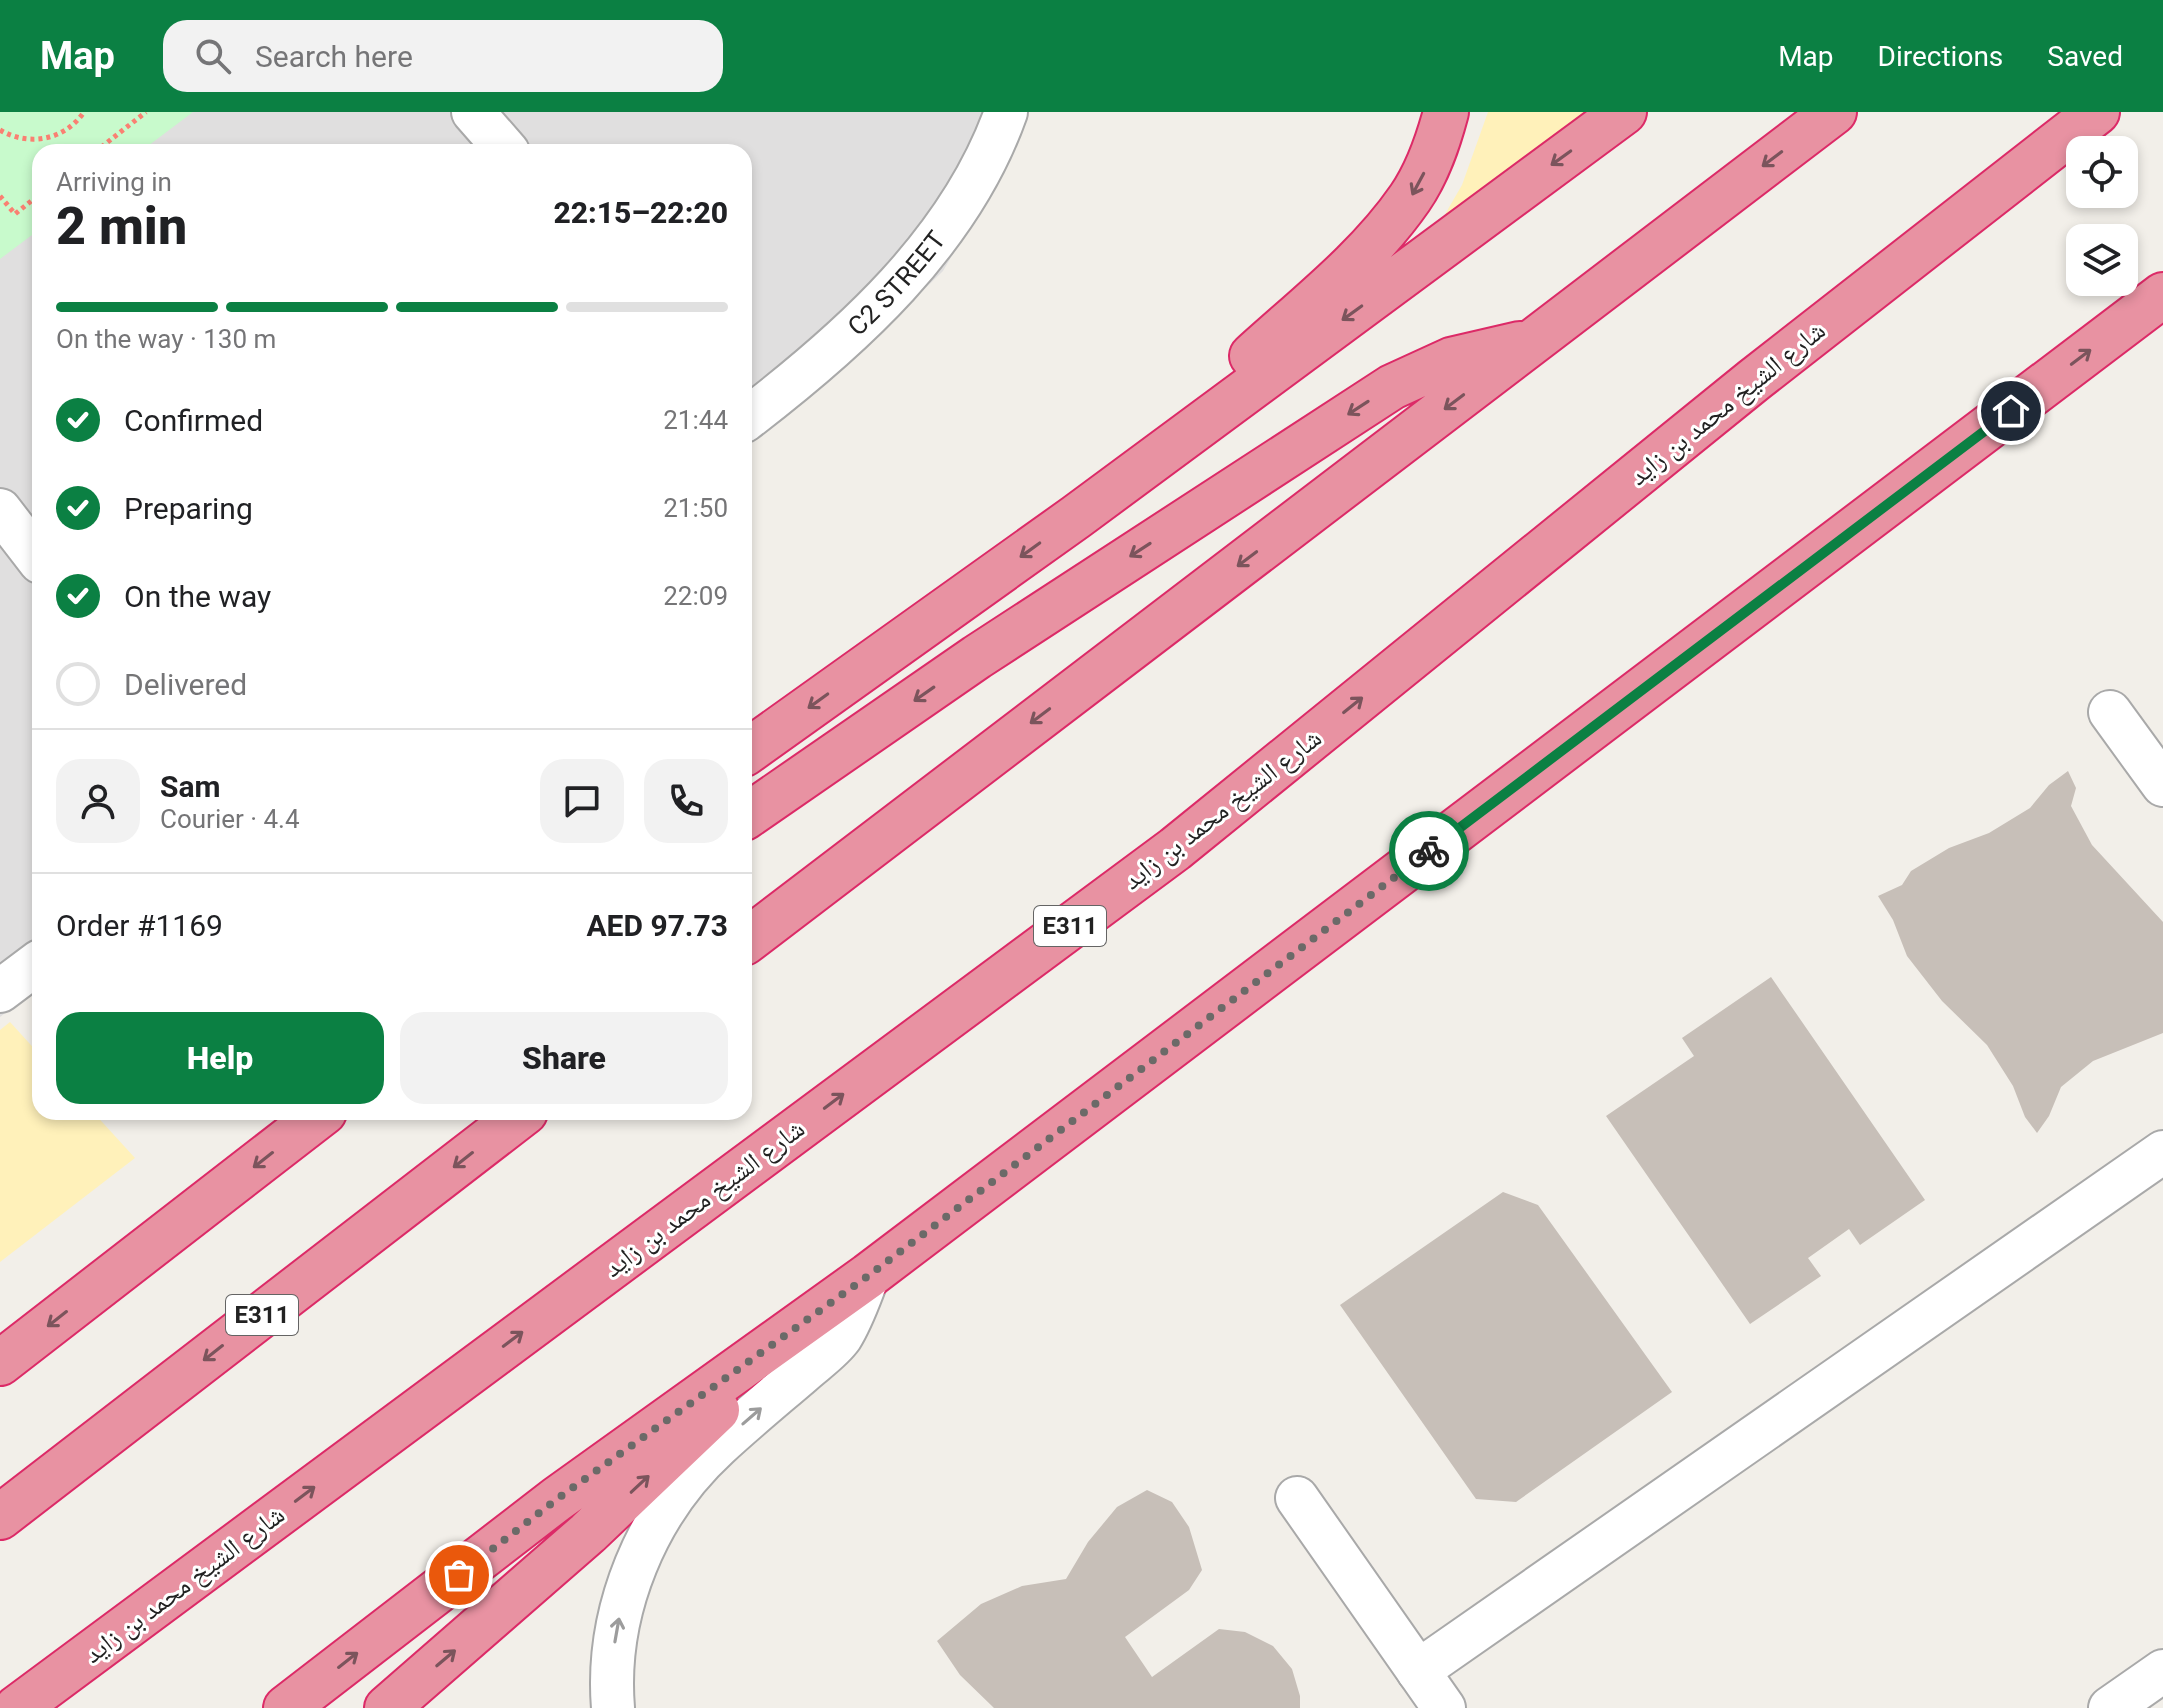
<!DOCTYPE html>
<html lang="en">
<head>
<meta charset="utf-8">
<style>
  :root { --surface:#fff; --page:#f2f2f2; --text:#202124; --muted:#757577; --line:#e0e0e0; --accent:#0b8043 }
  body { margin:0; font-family:Roboto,"Noto Naskh Arabic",sans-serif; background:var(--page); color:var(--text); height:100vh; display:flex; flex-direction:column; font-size:30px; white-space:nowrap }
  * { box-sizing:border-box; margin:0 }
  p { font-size:26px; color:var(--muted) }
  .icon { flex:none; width:44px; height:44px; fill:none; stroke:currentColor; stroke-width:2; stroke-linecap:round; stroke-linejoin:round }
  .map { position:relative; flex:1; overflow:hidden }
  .details { position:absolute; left:32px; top:32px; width:720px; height:976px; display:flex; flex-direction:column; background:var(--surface); border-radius:24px; box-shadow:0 4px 12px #0003 }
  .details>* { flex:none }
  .fabs { position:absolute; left:2066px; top:24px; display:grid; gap:16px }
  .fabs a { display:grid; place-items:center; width:72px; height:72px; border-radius:16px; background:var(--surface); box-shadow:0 4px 12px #0003; font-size:40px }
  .pin { position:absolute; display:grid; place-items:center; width:68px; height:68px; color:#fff; margin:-34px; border:4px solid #fff; border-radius:50%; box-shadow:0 2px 8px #0007 }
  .courier { position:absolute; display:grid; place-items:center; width:80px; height:80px; margin:-40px; border:6px solid #0b8043; border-radius:50%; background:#fff; color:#222; box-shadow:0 2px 10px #0007 }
  .overview em { font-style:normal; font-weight:800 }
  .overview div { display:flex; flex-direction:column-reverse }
  .overview { display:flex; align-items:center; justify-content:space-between; height:136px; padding:0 24px }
  h1 { font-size:52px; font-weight:800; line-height:60px }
  .bar { display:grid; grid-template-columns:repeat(4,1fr); gap:12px 8px; align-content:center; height:96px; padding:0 24px }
  .bar i { height:10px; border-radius:6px; background:var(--line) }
  .bar .selected { background:var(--accent) }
  .bar p { grid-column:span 4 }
  .line { display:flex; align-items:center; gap:20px; padding:0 24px; border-top:2px solid var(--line) }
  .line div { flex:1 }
  .round { display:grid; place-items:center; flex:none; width:84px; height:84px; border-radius:24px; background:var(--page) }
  ol { padding:0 24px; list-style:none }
  li { display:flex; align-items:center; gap:24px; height:88px }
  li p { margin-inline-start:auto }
  li .icon { padding:8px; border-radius:50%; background:var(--accent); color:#fff; stroke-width:4 }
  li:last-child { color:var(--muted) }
  li i { width:44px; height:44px; border:4px solid var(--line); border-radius:50% }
  .primary-button { display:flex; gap:16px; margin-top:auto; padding:16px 24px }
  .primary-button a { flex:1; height:92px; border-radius:24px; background:var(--accent); color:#fff; font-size:32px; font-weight:800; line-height:92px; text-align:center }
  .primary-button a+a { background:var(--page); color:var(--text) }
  header { display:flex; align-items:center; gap:48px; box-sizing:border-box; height:112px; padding:0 40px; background:var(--accent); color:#fff }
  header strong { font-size:38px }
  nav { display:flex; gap:44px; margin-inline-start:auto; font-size:28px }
  .search { width:560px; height:72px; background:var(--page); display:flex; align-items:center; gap:20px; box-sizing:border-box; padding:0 28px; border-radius:24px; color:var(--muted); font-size:30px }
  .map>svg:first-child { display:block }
  .residential { fill:#e0dfdf }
  .sand { fill:#fff1ba }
  .park { fill:#c8facc }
  .building { fill:#c7bfb8 }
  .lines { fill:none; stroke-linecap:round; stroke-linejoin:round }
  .minor-casing { stroke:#a9a9a9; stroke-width:46 }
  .highway-casing { stroke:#dc2a67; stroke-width:48 }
  .path { stroke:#fa8072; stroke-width:5; stroke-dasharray:4 4; stroke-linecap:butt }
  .minor { stroke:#fff; stroke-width:42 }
  .highway { stroke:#e892a2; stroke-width:44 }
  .oneway { stroke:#7b545c }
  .oneway2 { stroke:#9c9c9c }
  .done { stroke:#6b6a68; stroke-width:8; stroke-dasharray:0 14.4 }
  .route { stroke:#0b8043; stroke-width:10 }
  .labels { text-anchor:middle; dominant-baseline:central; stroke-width:6; stroke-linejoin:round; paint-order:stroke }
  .shield { fill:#fff; stroke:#646464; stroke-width:2 }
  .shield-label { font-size:24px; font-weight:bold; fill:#222 }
  .street-label { font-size:26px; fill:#222; stroke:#fff }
</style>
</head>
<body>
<header>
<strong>Map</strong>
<div class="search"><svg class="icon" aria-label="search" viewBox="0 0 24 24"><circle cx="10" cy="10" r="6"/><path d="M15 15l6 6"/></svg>Search here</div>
<nav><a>Map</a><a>Directions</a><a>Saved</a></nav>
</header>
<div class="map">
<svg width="2163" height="1596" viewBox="0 0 2163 1596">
  <rect width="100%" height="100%" fill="#f2efe9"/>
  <path class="residential" d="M0,0H1025L1005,53L943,159L852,248L744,331V40H40V874L0,905Z"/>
  <path class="sand" d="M1488,0H1596L1433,123L1462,73Z
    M10,910L40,943V1000H93L135,1046L0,1150V918Z"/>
  <path class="park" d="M0,0H193L140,40H40V117L0,147Z"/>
  <path class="building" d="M2068,659L2076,676L2071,694L2092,733L2163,810V921L2093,949L2061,975L2049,1004L2037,1021L2025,1005L2013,974L1987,933L1942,889L1907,844L1893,808L1878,784L1902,773L1911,759L1949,736L1989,721L2030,696L2049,673Z
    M1771,865L1925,1088L1860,1133L1849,1117L1808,1146L1821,1164L1750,1212L1606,1004L1694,944L1682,926Z
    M1503,1080L1538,1093L1672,1280L1516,1390L1476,1387L1340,1193Z
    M1147,1378L1172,1390L1189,1415L1202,1458L1189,1478L1125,1525L1152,1565L1219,1517L1245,1520L1273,1534L1292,1557L1300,1584V1596H994L960,1563L937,1529L981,1492L1022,1474L1066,1467L1088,1430L1117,1395Z"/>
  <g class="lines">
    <defs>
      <g id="minor">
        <path d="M473,0L508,40"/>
        <path id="s1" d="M744,309C850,228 960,130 1006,0"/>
        <path d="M0,398L40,450"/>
        <path d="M2110,600L2163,673"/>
        <path d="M0,879L40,849"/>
        <path d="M1297,1386L1444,1596"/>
        <path d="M1418,1559L2163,1040"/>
        <path d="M613,1596C605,1499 647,1399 718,1334C745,1309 773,1286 801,1262C814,1250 831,1239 841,1225C853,1206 860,1184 868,1164"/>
        <path d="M2110,1596L2163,1559"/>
      </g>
      <path id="highway" d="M1252,244C1307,194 1368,147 1410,86C1428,60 1438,30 1446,0
        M744,642L1076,405L1624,0
        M744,706L977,545L1392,275L1451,248L1520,232
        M744,831L1834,0
        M0,1251L324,1000
        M0,1405L525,1000
        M17,1596L1175,737L1754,268L2097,0
        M286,1596L557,1387L868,1164L2163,183
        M387,1596L588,1421L717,1298"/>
    </defs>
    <use href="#minor" class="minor-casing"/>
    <use href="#highway" class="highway-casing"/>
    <path class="path" d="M0,18C29,35 65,28 84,0
      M95,40L146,0
      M0,84L15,102L40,82"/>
    <use href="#minor" class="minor"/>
    <use href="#highway" class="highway"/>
  </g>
  <defs><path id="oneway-shaft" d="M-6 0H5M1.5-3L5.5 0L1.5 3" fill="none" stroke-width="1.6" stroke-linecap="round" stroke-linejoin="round" transform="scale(2)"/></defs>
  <g class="oneway">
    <use href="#oneway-shaft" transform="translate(1561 46) rotate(144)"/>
    <use href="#oneway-shaft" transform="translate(1772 47) rotate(143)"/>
    <use href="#oneway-shaft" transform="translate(1418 72) rotate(118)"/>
    <use href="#oneway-shaft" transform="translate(1352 201) rotate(144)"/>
    <use href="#oneway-shaft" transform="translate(2081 245) rotate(-37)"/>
    <use href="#oneway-shaft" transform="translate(1454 290) rotate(143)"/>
    <use href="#oneway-shaft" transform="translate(1358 296) rotate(147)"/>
    <use href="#oneway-shaft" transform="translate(1030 438) rotate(144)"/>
    <use href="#oneway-shaft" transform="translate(1140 438) rotate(147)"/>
    <use href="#oneway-shaft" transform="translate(1247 447) rotate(143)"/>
    <use href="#oneway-shaft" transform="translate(924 582) rotate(145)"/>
    <use href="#oneway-shaft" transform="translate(818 589) rotate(144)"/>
    <use href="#oneway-shaft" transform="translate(1353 593) rotate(-39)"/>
    <use href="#oneway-shaft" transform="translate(1040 604) rotate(143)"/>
    <use href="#oneway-shaft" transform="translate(834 989) rotate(-37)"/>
    <use href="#oneway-shaft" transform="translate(263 1048) rotate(142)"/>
    <use href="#oneway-shaft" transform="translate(463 1048) rotate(142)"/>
    <use href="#oneway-shaft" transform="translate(57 1207) rotate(142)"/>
    <use href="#oneway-shaft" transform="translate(513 1227) rotate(-37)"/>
    <use href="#oneway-shaft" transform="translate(213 1241) rotate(142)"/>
    <use href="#oneway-shaft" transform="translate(640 1372) rotate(-43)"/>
    <use href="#oneway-shaft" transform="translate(305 1382) rotate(-37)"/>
    <use href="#oneway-shaft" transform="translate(446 1546) rotate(-40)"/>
    <use href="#oneway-shaft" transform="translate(348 1548) rotate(-38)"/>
  </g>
  <g class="oneway2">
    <use href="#oneway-shaft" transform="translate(752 1304) rotate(-41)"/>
    <use href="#oneway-shaft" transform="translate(617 1518) rotate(-80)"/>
  </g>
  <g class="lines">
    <path class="done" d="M459,1463L557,1387L868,1164L1429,739"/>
    <path class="route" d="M1429,739L2011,299"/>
  </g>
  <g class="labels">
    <g class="shield">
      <rect x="1034" y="794" width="72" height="40" rx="6"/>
      <rect x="226" y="1183" width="72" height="40" rx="6"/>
    </g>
    <g class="shield-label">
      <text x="1070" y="814">E311</text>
      <text x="262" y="1203">E311</text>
    </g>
    <g class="street-label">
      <text stroke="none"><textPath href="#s1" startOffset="206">C2 STREET</textPath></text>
      <text transform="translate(1727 291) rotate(-39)">شارع الشيخ محمد بن زايد</text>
      <text transform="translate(1222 697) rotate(-38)">شارع الشيخ محمد بن زايد</text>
      <text transform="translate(704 1086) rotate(-37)">شارع الشيخ محمد بن زايد</text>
      <text transform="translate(184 1472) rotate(-37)">شارع الشيخ محمد بن زايد</text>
    </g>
  </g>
</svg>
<div class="fabs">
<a><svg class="icon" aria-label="locate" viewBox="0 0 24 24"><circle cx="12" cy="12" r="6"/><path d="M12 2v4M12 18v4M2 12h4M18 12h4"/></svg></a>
<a><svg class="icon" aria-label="layers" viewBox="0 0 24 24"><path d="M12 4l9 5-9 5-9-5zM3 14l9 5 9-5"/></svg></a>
</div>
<div class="pin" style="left:459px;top:1463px;background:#ea580c"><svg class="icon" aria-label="bag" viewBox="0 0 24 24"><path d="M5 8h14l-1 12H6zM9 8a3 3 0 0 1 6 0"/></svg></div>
<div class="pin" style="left:2011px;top:299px;background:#1f2937"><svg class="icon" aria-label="home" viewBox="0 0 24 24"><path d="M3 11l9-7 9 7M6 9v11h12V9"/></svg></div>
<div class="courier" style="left:1429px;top:739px"><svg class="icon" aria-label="bike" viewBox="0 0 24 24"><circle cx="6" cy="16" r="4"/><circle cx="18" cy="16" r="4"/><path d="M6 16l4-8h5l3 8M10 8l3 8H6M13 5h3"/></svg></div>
<section class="details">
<div class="overview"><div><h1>2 min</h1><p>Arriving in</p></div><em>22:15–22:20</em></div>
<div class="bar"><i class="selected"></i><i class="selected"></i><i class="selected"></i><i></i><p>On the way · 130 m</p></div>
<ol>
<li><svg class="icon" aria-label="check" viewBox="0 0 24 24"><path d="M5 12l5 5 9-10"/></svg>Confirmed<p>21:44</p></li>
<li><svg class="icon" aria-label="check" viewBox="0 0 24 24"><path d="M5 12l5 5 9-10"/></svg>Preparing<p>21:50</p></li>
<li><svg class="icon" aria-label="check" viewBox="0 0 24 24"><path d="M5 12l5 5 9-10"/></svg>On the way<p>22:09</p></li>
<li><i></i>Delivered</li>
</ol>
<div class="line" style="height:144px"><a class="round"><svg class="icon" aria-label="person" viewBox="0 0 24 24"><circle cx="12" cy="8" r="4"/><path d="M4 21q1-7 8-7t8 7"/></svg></a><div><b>Sam</b><p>Courier · 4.4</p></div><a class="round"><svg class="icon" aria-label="chat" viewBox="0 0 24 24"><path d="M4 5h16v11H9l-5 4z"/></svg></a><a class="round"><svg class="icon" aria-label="phone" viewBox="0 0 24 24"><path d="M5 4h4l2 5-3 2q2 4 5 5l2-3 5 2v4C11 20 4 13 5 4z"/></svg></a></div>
<div class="line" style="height:104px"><div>Order #1169</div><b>AED 97.73</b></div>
<div class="primary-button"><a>Help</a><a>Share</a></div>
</section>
</div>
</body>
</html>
